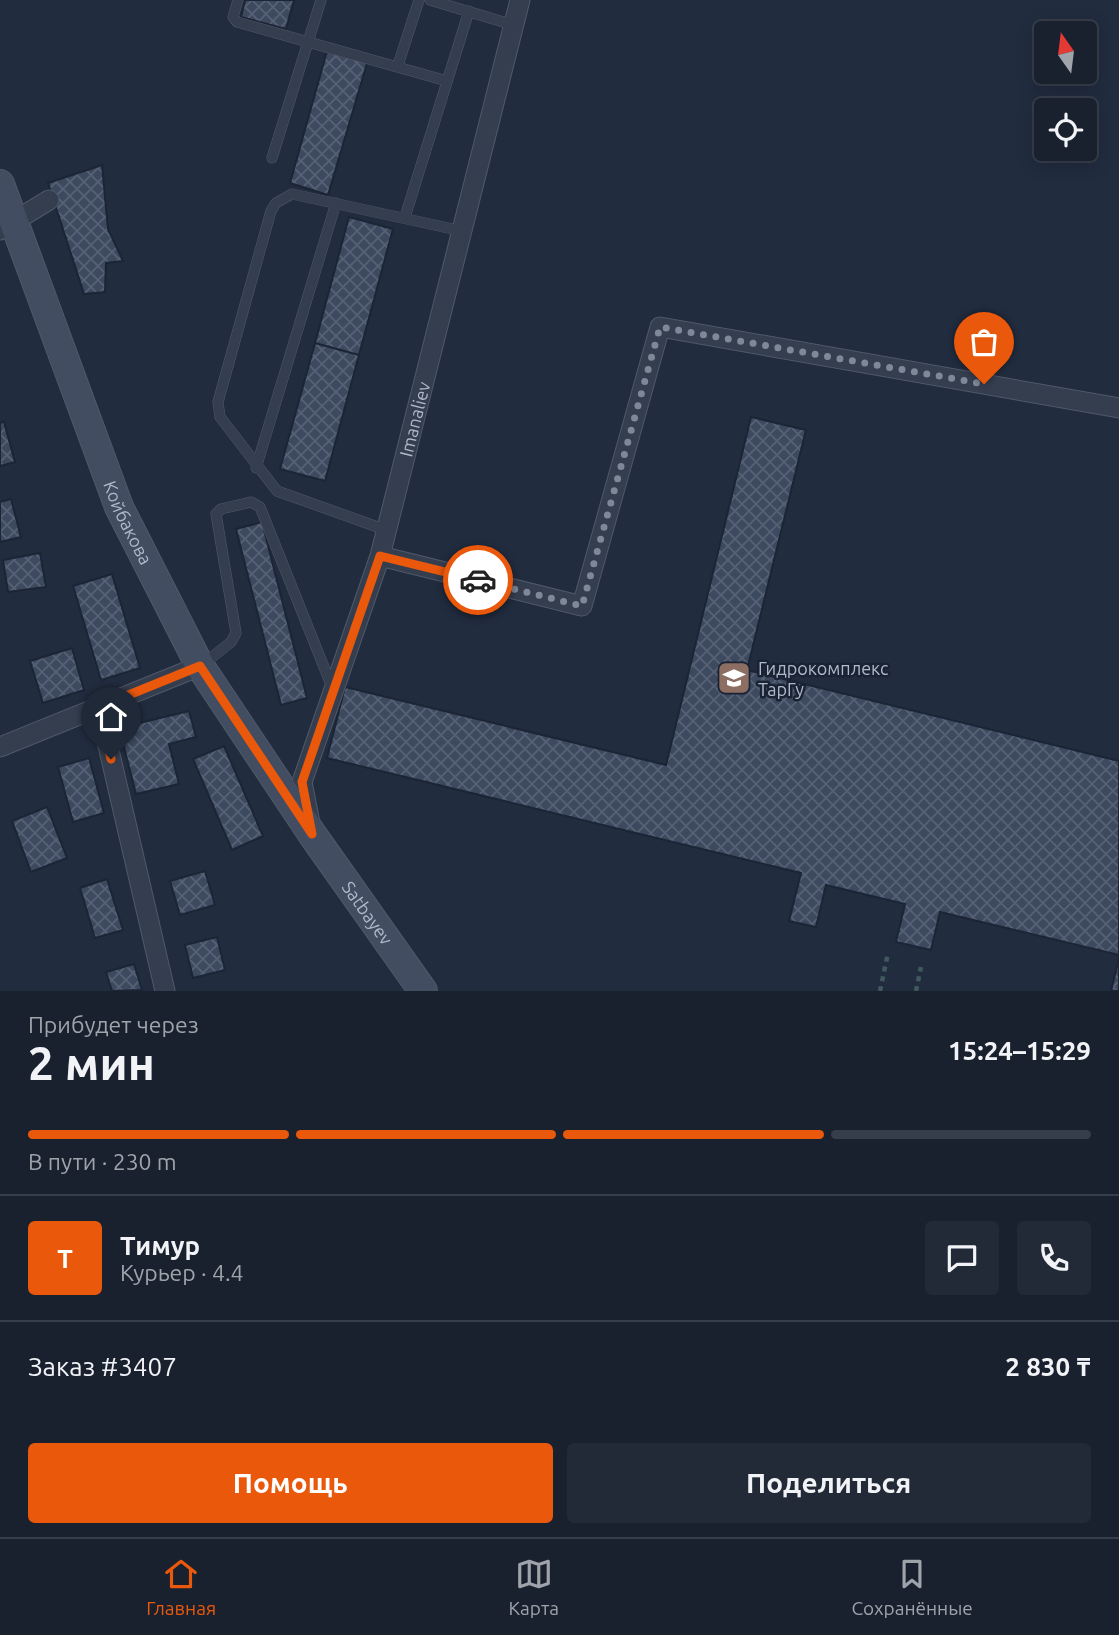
<!DOCTYPE html>
<html lang="ru">
<head>
<meta charset="utf-8">
<style>
  :root { --surface:#19212f; --page:#222937; --text:#f1f3f6; --muted:#9fa3aa; --line:#373e4b; --accent:#ea580c }
  body { margin:0; font-family:Ubuntu,sans-serif; background:var(--page); color:var(--text); height:100vh; display:flex; flex-direction:column; font-size:26px; white-space:nowrap }
  * { box-sizing:border-box; margin:0 }
  p { font-size:23px; color:var(--muted) }
  .icon { flex:none; width:38px; height:38px; fill:none; stroke:currentColor; stroke-width:2; stroke-linecap:round; stroke-linejoin:round }
  .map { position:relative; height:991px; overflow:hidden }
  .panel { display:flex; flex-direction:column; background:var(--surface); flex:1 }
  .panel>* { flex:none }
  .needle { width:46px; rotate:346deg }
  .fabs { position:absolute; left:1034px; top:21px; display:grid; gap:14px }
  .fabs a { display:grid; place-items:center; width:63px; height:63px; border-radius:7px; background:var(--surface); box-shadow:0 4px 18px #0003,0 0 0 2px var(--line); font-size:35px }
  .pin { position:absolute; display:grid; place-items:center; width:60px; height:60px; color:#fff; margin:-72px -30px; border-radius:50% 50% 50% 0; rotate:-45deg; box-shadow:0 0 7px #0007 }
  .pin .icon { rotate:45deg }
  .courier { position:absolute; display:grid; place-items:center; width:70px; height:70px; margin:-35px; border:5px solid #ea580c; border-radius:50%; background:#fff; color:#222; box-shadow:0 2px 9px #0007 }
  .head em { font-style:normal; font-weight:600 }
  .head div { display:flex; flex-direction:column-reverse }
  .head { display:flex; align-items:center; justify-content:space-between; height:119px; padding:0 28px }
  h1 { font-size:46px; font-weight:600; line-height:52px }
  .bar { display:grid; grid-template-columns:repeat(4,1fr); gap:10px 7px; align-content:center; height:84px; padding:0 28px }
  .bar i { height:9px; border-radius:5px; background:var(--line) }
  .bar .active { background:var(--accent) }
  .bar p { grid-column:span 4 }
  .line { display:flex; align-items:center; gap:18px; padding:0 28px; border-top:2px solid var(--line) }
  .line div { flex:1 }
  .round { display:grid; place-items:center; flex:none; width:74px; height:74px; border-radius:7px; background:var(--page) }
  .action { display:flex; gap:14px; margin-top:auto; padding:14px 28px }
  .action a { flex:1; height:80px; border-radius:7px; background:var(--accent); color:#fff; font-size:28px; font-weight:600; line-height:80px; text-align:center }
  .action a+a { background:var(--page); color:var(--text) }
  .tab-bar { display:flex; justify-content:space-around; align-items:center; height:98px; border-top:2px solid var(--line); background:var(--surface); font-size:19px; color:var(--muted) }
  .tab-bar a { display:grid; justify-items:center; gap:4px }
  .tab-bar .active { color:var(--accent) }
  .map>svg:first-child { display:block }
  .building { fill:url(#building-cross-hatch); stroke:#1c2535; stroke-width:2 }
  .lines { fill:none; stroke-linecap:round; stroke-linejoin:round }
  .lane-casing { stroke:#505969; stroke-width:11 }
  .street-casing { stroke:#505969; stroke-width:21 }
  .secondary-casing { stroke:#505969; stroke-width:30 }
  .path { stroke:#41585d; stroke-width:4.5; stroke-dasharray:5 5; stroke-linecap:butt }
  .lane { stroke:#353e4f; stroke-width:10 }
  .street { stroke:#353e4f; stroke-width:19 }
  .secondary { stroke:#424d62; stroke-width:28 }
  .done { stroke:#7e8899; stroke-width:7; stroke-dasharray:0 12.6 }
  .route { stroke:#ea580c; stroke-width:9 }
  .labels { text-anchor:middle; dominant-baseline:central; stroke-width:5; stroke-linejoin:round; paint-order:stroke }
  .street-label { font-size:18px; fill:#b0b9ca; stroke:#1a2333 }
  .poi-label { font-size:18px; fill:#b0b9ca; stroke:#1a2333; text-anchor:start }
</style>
</head>
<body>
<div class="map">
<svg width="1119" height="991" viewBox="0 0 1119 991">
  <defs>
    <pattern id="building-cross-hatch" width="8" height="8" patternUnits="userSpaceOnUse" patternTransform="scale(1.75)"><rect width="8" height="8" fill="#3c495f"/><path d="M0 0l8 8M0 8l8-8" fill="none" stroke="#566175"/></pattern>
  </defs>
  <rect width="100%" height="100%" fill="#212c3f"/>
  <path class="building" d="M245,0H294L286,29L241,17Z
    M327,51L368,60L328,195L290,183Z
    M102,165L108,229L123,261L106,263L105,292L84,294L48,183Z
    M349,217L393,229L359,355L315,343Z
    M315,343L359,355L325,481L280,469Z
    M751,417L806,430L747,670L1119,761V955L940,912L931,950L896,942L905,904L826,885L816,927L789,921L801,873L327,758L345,687L666,765Z
    M4,422L15,462L0,466V423Z
    M11,499L21,537L0,542V502Z
    M262,522L307,698L281,705L236,529Z
    M40,553L46,587L8,592L3,560Z
    M112,574L140,668L101,680L73,586Z
    M72,648L84,690L43,703L30,661Z
    M189,711L196,737L169,744L179,784L136,794L119,728Z
    M224,746L263,836L232,850L193,759Z
    M89,758L104,813L73,822L58,767Z
    M47,807L67,858L31,872L12,821Z
    M205,871L215,905L180,915L170,881Z
    M107,879L123,930L95,938L80,888Z
    M217,937L225,970L193,978L185,945Z
    M1119,958V991H1111Z
    M134,964L142,990L112,991L106,972Z"/>
  <g class="lines">
    <defs>
      <path id="lane" d="M238,0L233,17L237,22L447,81
        M430,0L513,25
        M398,65L419,0
        M272,158L321,0
        M405,217L469,11
        M256,468L336,203
        M386,530L277,491L220,417L218,402L271,211L276,203L292,194L462,231
        M201,666L231,642L236,633L216,514L221,509L251,502L260,507L332,687"/>
      <g id="street">
        <path d="M0,230L49,200"/>
        <path d="M380,556L582,606L660,327L1119,408"/>
        <path d="M99,707L165,991"/>
        <path d="M0,747L200,666"/>
        <path id="s1" d="M310,823L302,782L380,556L520,0"/>
      </g>
      <g id="secondary">
        <path id="s2" d="M0,184L119,507L200,666L312,834L423,991"/>
      </g>
    </defs>
    <use href="#lane" class="lane-casing"/>
    <use href="#street" class="street-casing"/>
    <use href="#secondary" class="secondary-casing"/>
    <path class="path" d="M880,991L888,953
      M916,991L921,967"/>
    <use href="#lane" class="lane"/>
    <use href="#street" class="street"/>
    <use href="#secondary" class="secondary"/>
  </g>
  <g class="lines">
    <path class="done" d="M478,580L582,606L660,327L984,384"/>
    <path class="route" d="M111,759L99,707L200,666L312,834L302,782L380,556L478,580"/>
  </g>
  <defs>
    <symbol id="university-square" viewBox="-11 -11 22 22"><rect x="-9" y="-9" width="18" height="18" rx="4" fill="#8d6e63" stroke="#1a2333"/><path d="M0-5L7-2L0 1L-7-2ZM-4 1L0 2.5L4 1V4Q0 6-4 4Z" fill="#fff"/></symbol>
  </defs>
  <g fill-rule="evenodd">
    <use href="#university-square" x="715" y="659" width="38" height="38"/>
  </g>
  <g class="labels">
    <g class="street-label">
      <text stroke="none"><textPath href="#s1" startOffset="422">Imanaliev</textPath></text>
      <text stroke="none"><textPath href="#s2" startOffset="362">Койбакова</textPath></text>
      <text stroke="none"><textPath href="#s2" startOffset="821">Satbayev</textPath></text>
    </g>
    <g class="poi-label">
      <text x="758" y="668">Гидрокомплекс<tspan x="758" dy="21">ТарГу</tspan></text>
    </g>
  </g>
</svg>
<div class="fabs">
<a><svg class="needle" viewBox="-14 -14 28 28"><path d="M0-13l5 13h-10z" fill="#e53935"/><path d="M0 13l5-13h-10z" fill="#9fa3aa"/></svg></a>
<a><svg class="icon" aria-label="locate" viewBox="0 0 24 24"><circle cx="12" cy="12" r="6"/><path d="M12 2v4M12 18v4M2 12h4M18 12h4"/></svg></a>
</div>
<div class="pin" style="left:984px;top:384px;background:#ea580c"><svg class="icon" aria-label="bag" viewBox="0 0 24 24"><path d="M5 8h14l-1 12H6zM9 8a3 3 0 0 1 6 0"/></svg></div>
<div class="pin" style="left:111px;top:759px;background:#1f2937"><svg class="icon" aria-label="home" viewBox="0 0 24 24"><path d="M3 11l9-7 9 7M6 9v11h12V9"/></svg></div>
<div class="courier" style="left:478px;top:580px"><svg class="icon" aria-label="car" viewBox="0 0 24 24"><path d="M5 17H2v-5l4-1 3-4h7l3 4 3 1v5h-3M9 17h6M6 11h13"/><circle cx="7" cy="17" r="2"/><circle cx="17" cy="17" r="2"/></svg></div>
</div>
<section class="panel">
<div class="head"><div><h1>2 мин</h1><p>Прибудет через</p></div><em>15:24–15:29</em></div>
<div class="bar"><i class="active"></i><i class="active"></i><i class="active"></i><i></i><p>В пути · 230 m</p></div>
<div class="line" style="height:126px"><b class="round" style="background:var(--accent);color:#fff">Т</b><div><b>Тимур</b><p>Курьер · 4.4</p></div><a class="round"><svg class="icon" aria-label="chat" viewBox="0 0 24 24"><path d="M4 5h16v11H9l-5 4z"/></svg></a><a class="round"><svg class="icon" aria-label="phone" viewBox="0 0 24 24"><path d="M5 4h4l2 5-3 2q2 4 5 5l2-3 5 2v4C11 20 4 13 5 4z"/></svg></a></div>
<div class="line" style="height:91px"><div>Заказ #3407</div><b>2 830 ₸</b></div>
<div class="action"><a>Помощь</a><a>Поделиться</a></div>
</section>
<nav class="tab-bar">
<a class="active"><svg class="icon" aria-label="home" viewBox="0 0 24 24"><path d="M3 11l9-7 9 7M6 9v11h12V9"/></svg>Главная</a>
<a><svg class="icon" aria-label="map" viewBox="0 0 24 24"><path d="M3 6l6-2 6 2 6-2v14l-6 2-6-2-6 2zM9 4v14M15 6v14"/></svg>Карта</a>
<a><svg class="icon" aria-label="saved" viewBox="0 0 24 24"><path d="M7 4h10v16l-5-4-5 4z"/></svg>Сохранённые</a>
</nav>
</body>
</html>
